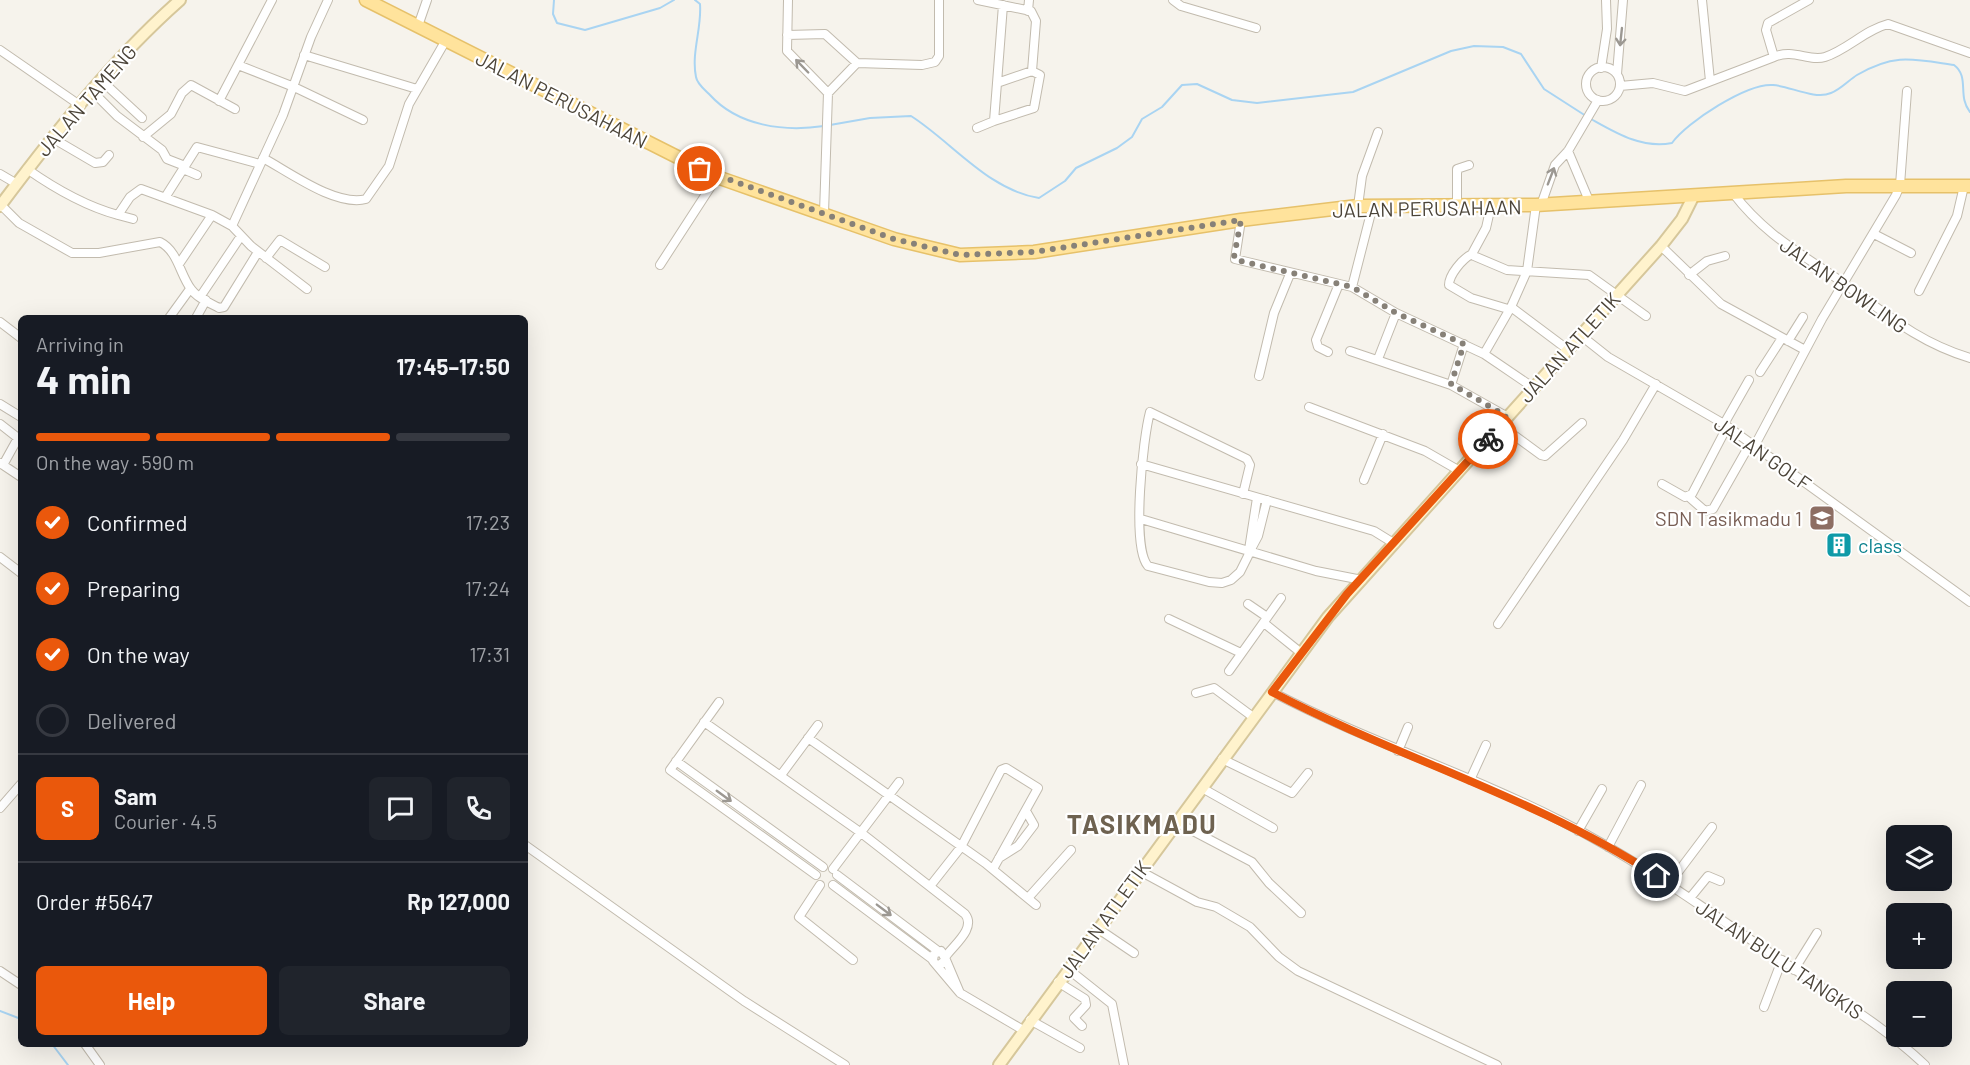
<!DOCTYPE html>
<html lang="en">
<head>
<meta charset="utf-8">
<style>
  :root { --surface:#171b24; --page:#20242c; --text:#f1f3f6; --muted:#9ea1a6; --line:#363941; --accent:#ea580c }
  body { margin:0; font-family:Barlow,sans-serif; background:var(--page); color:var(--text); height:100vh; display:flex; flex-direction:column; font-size:22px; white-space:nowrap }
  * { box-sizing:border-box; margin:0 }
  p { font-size:20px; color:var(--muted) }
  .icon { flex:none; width:33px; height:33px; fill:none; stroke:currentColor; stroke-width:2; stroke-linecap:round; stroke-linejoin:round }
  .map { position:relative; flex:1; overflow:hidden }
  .drawer { position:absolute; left:18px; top:315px; width:510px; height:732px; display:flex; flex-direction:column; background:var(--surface); border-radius:9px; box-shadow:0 6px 24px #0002 }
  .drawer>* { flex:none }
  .tools { position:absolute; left:1886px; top:825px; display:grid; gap:12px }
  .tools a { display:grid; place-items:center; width:66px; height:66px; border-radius:9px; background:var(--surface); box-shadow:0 6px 24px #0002; font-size:30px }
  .pin { position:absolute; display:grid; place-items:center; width:51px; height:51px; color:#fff; margin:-26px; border:3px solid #fff; border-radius:50%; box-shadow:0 2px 6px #0007 }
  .courier { position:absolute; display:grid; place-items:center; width:60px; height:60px; margin:-30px; border:4px solid #ea580c; border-radius:50%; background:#fff; color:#222; box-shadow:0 2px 8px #0007 }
  .headline em { font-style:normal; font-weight:700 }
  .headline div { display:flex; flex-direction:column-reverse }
  .headline { display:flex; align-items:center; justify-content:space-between; height:102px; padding:0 18px }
  h1 { font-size:39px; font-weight:700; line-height:45px }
  .bar { display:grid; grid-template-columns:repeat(4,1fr); gap:9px 6px; align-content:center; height:72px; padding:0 18px }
  .bar i { height:8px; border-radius:4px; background:var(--line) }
  .bar .active { background:var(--accent) }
  .bar p { grid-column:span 4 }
  .line { display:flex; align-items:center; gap:15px; padding:0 18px; border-top:2px solid var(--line) }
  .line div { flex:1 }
  .round { display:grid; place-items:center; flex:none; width:63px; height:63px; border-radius:9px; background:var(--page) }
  ol { padding:0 18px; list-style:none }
  li { display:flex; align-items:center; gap:18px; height:66px }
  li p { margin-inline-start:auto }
  li .icon { padding:6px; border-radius:50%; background:var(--accent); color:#fff; stroke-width:4 }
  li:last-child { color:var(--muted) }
  li i { width:33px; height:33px; border:3px solid var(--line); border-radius:50% }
  .primary-button { display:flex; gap:12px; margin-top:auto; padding:12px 18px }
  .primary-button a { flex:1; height:69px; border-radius:9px; background:var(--accent); color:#fff; font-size:24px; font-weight:700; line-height:69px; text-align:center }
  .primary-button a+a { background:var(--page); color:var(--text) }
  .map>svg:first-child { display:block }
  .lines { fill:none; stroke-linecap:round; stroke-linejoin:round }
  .stream { stroke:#a9d4f2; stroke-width:2 }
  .street-casing { stroke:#c2bbae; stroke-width:10 }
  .secondary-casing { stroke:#d6c79b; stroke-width:14 }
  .primary-casing { stroke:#e6c16a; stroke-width:15 }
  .street { stroke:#fff; stroke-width:8 }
  .secondary { stroke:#fff3cd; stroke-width:10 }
  .primary { stroke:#ffe39c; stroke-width:12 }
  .oneway { stroke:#9c9892 }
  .done { stroke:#878178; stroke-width:6; stroke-dasharray:0 10.8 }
  .route { stroke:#ea580c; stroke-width:8 }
  .labels { text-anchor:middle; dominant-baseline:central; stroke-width:4.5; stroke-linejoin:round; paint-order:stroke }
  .street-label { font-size:20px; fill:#4b4439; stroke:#fff }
  .education-label { font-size:20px; fill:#785e54; stroke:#fff; text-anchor:end }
  .culture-label { font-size:20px; fill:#0d838f; stroke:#fff; text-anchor:start }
  .district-label { font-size:26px; font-weight:bold; letter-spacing:1.5px; fill:#6e6250; stroke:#fff }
</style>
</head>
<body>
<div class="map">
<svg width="1970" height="1065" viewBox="0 0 1970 1065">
  <rect width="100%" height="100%" fill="#f6f3ec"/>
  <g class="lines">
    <path class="stream" d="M554,0L553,14L557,23L585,30L660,8L674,0
      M695,0L700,4C702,28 691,53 696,77C697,84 705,90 710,95C738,126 784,132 824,126
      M1591,119C1616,133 1642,149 1672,143C1687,122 1747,83 1773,85C1790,86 1814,100 1831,93C1840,90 1849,80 1857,75C1895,53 1913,59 1954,65C1970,77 1957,96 1970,112
      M830,125L870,118L911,116C952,142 988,190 1039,198L1065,181L1076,168L1117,148L1132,137L1142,119L1162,107L1182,85L1197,84L1232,100L1257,103L1353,92L1451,51L1474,46L1503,47L1521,54L1544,89L1586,116
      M0,1011L21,1019
      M52,1044L68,1065"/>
    <defs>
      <path id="street" d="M788,0L787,51L828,93
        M1173,0L1181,6L1256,28
        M1702,0L1710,81
        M1028,11L1029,0
        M418,26L427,0
        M787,35L825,34L857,63
        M0,50L81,106
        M304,55L417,89
        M1774,57C1793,48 1809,62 1825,57C1847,50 1865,30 1888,24L1970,53
        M238,65L294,87L363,120
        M1586 84a17 17 0 1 1 34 0a17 17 0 1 1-34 0Z
        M1601,68L1607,29L1606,0
        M1617,74L1623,0
        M102,81L142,118
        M997,83L1003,5
        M1620,86L1653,83L1685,91L1774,57L1766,30L1768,23L1809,0
        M93,92L117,116L162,150L167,159L185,166
        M219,101L272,0
        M994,121L1034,108L1040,75L1032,71
        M977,128L994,121L997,83L1032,71L1036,21L1031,11L978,0
        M143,137L171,114L182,93L191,85L235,109
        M54,139L95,163L103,162L109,155
        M1568,151L1590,203
        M263,158C289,172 336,207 366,199L389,166L409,104L446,40
        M27,169C54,188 85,206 118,215L130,197L141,189L212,215L232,226L283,115L311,37L328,0
        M183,169L197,175
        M0,174L17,184
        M1733,193C1764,234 1800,253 1842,282C1885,313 1917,342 1970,358
        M166,196L197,147L260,164
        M1,205L19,223L72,253H99L160,242C178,251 180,275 191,289C197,298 210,303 219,308L224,307L258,252
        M1541,205L1555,165L1568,151L1598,100
        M1358,206L1362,176L1378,132
        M1457,206V169L1469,165
        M1491,206L1486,228L1473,252L1474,256L1507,270L1589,275L1646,316
        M824,213L828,93L857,63L922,65L935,62L939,56V0
        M118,215L133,219
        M1241,220L1235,259L1352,287L1396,313L1484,354L1534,388
        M232,226L251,246L307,289
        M1874,234L1911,253
        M1661,246L1721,304L1805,350
        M1472,254C1462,259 1449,275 1449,285L1471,298L1508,309
        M266,258L280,240L325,267
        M179,264L212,215
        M660,265L717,177
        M1689,275L1707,261L1725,256
        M1352,287L1373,205
        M1919,291L1957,216L1964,186
        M200,297L241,236
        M1511,307L1567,349
        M169,318L190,289
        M196,318L206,300
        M0,322L21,338
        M1579,334L1608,357L1724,424L1970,602
        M1788,341L1803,317
        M1350,351L1451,385L1506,416
        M1328,352L1318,347L1316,340L1339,284
        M1484,354L1511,307L1527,271L1536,205
        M1378,359L1396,313
        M1760,372L1782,338
        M1259,376L1274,313L1290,274
        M1451,385L1464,344
        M0,404L21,417
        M1309,407L1425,451L1458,470
        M0,424L18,438L3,465
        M1724,424L1749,380
        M1500,425L1541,455L1545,456L1582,423
        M1754,447L1822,319L1896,195L1900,185L1907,91
        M0,463L21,477
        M1141,464L1374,531L1395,544
        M1364,480L1383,434
        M1662,484L1685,497L1692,494L1727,427
        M1243,494L1250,465L1247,459L1150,412C1143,438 1131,547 1148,566L1209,582L1222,583L1231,580L1240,572L1248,556L1257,498
        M1689,497L1705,511L1713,509L1750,444
        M1141,519L1316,571L1362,580
        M1250,551L1258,536L1267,500
        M0,557L21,573
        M1248,604L1267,617
        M1169,619L1241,653
        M1264,623L1300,652
        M1498,624L1623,440L1656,384
        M1229,671L1281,598
        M1272,692C1366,741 1467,773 1561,821C1644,863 1717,918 1794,969C1839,1000 1885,1027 1925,1065
        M1196,693L1214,688L1253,717
        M719,702L670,770L816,875
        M704,722L860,832L965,914C976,928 955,944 946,956
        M808,738L985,863L1036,905
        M1398,751L1408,727
        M1222,759L1292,793L1308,773
        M676,761L823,867
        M781,775L818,725
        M1470,780L1486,745
        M1202,788L1273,828
        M0,808L21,784
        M1176,822L1252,862L1269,883L1301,913
        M1578,831L1602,789
        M525,845L744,1001L845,1065
        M1608,847L1641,785
        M999,858L1018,846L1034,825L1026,811
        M833,869L899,782
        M1140,871L1197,902L1216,907L1250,927L1279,957L1298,971L1497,1065
        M837,875L938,951
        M1669,884L1712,827
        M820,885L799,917L853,960
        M833,885L932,959
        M931,885L961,847L1001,770L1006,768L1038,788L993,869
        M1028,898L1071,850
        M1690,898L1708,876L1720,881
        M1097,928L1134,953
        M946,960L960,993
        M939,965L946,960L941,951L934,954L933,961L960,993L1023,1030
        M1068,969L1112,1004L1124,1065
        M1794,970L1817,933
        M0,971L21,985
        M1058,982L1085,999L1086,1005L1074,1018L1082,1026
        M1764,1007L1782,960
        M1030,1020L1080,1048
        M85,1044L100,1065"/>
      <path id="secondary" d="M0,206C54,134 112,60 180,0
        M999,1065L1328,617L1661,246L1682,219L1694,195"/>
      <path id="primary" d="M366,0L717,177L894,239L960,255L1034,252L1241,220L1358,206L1536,205L1846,186H1970"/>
    </defs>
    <use href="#street" class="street-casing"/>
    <use href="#secondary" class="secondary-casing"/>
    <use href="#primary" class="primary-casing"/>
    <use href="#street" class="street"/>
    <use href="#secondary" class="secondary"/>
    <use href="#primary" class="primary"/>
  </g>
  <defs><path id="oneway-shaft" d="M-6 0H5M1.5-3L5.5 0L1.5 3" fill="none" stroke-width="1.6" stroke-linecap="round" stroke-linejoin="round" transform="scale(1.5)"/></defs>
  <g class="oneway">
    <use href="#oneway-shaft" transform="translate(1621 37) rotate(96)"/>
    <use href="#oneway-shaft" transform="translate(802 66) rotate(-134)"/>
    <use href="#oneway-shaft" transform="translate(1551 176) rotate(-69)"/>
    <use href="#oneway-shaft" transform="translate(724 796) rotate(36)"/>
    <use href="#oneway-shaft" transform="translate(884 910) rotate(37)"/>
  </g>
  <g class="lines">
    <path class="done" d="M700,169L894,239L960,255L1034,252L1241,220L1234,257L1236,260L1352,287L1396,313L1464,344L1451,384L1506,416L1488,439"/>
    <path class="route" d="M1488,439L1347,594L1272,692C1398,758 1537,798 1657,876"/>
  </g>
  <defs>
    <symbol id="school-square" viewBox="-11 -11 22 22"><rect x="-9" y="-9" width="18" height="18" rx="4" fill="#8d6e63" stroke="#fff"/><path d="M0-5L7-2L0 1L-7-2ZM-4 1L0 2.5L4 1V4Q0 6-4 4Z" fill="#fff"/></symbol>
    <symbol id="building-square" viewBox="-11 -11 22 22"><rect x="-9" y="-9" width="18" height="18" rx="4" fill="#0f9aa8" stroke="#fff"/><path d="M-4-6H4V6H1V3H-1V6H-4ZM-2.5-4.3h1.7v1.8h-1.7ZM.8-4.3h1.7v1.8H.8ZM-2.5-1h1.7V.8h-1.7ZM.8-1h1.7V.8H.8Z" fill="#fff"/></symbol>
  </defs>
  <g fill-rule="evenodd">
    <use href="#school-square" x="1807" y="503" width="30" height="30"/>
    <use href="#building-square" x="1824" y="530" width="30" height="30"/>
  </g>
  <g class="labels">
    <g class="street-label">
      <text transform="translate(562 99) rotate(27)">JALAN PERUSAHAAN</text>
      <text transform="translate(86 100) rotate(-49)">JALAN TAMENG</text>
      <text transform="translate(1427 208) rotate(-1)">JALAN PERUSAHAAN</text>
      <text transform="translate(1844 285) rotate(35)">JALAN BOWLING</text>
      <text transform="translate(1569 347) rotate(-48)">JALAN ATLETIK</text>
      <text transform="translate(1763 453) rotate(35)">JALAN GOLF</text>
      <text transform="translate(1104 919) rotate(-54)">JALAN ATLETIK</text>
      <text transform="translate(1780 959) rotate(34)">JALAN BULU TANGKIS</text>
    </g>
    <g class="education-label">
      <text x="1802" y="518">SDN Tasikmadu 1</text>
    </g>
    <g class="culture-label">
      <text x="1858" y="545">class</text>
    </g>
    <g class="district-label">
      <text x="1142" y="823">TASIKMADU</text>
    </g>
  </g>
</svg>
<div class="tools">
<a><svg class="icon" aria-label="layers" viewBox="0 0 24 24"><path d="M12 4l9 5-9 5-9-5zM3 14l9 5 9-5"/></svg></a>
<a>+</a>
<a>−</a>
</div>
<div class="pin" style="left:700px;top:169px;background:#ea580c"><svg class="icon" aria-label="bag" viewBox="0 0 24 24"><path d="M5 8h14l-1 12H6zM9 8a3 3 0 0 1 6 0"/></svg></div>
<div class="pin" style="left:1657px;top:876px;background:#1f2937"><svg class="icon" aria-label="home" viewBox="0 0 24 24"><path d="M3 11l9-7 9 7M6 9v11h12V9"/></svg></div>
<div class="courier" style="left:1488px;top:439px"><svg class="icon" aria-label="bike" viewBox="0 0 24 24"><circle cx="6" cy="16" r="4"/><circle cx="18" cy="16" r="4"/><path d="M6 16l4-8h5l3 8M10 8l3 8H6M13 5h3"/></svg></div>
<section class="drawer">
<div class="headline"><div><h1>4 min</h1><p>Arriving in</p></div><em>17:45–17:50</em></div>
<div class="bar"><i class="active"></i><i class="active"></i><i class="active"></i><i></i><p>On the way · 590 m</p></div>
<ol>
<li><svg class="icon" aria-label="check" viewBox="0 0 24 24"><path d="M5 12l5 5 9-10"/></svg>Confirmed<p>17:23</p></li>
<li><svg class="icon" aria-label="check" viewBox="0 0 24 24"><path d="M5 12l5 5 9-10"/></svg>Preparing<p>17:24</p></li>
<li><svg class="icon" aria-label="check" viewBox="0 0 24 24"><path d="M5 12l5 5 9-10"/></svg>On the way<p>17:31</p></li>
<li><i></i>Delivered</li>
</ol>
<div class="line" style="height:108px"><b class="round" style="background:var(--accent);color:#fff">S</b><div><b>Sam</b><p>Courier · 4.5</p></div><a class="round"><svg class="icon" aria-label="chat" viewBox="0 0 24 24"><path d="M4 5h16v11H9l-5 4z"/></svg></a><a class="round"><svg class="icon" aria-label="phone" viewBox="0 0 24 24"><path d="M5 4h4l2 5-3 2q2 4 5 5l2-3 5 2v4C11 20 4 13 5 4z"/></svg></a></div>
<div class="line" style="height:78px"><div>Order #5647</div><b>Rp 127,000</b></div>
<div class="primary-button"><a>Help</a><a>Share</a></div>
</section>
</div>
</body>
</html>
